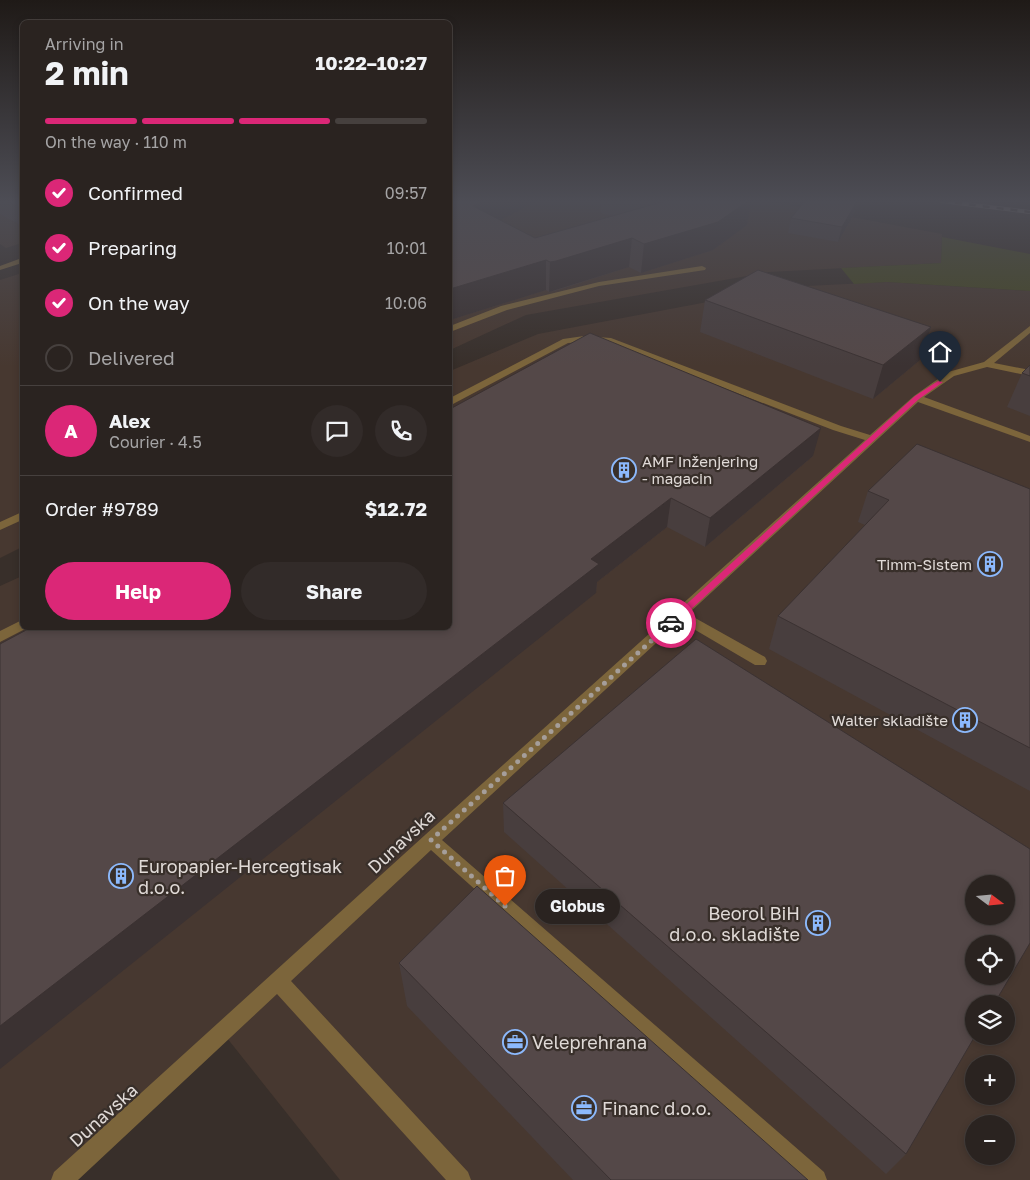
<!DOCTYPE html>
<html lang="en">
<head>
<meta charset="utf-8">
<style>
  :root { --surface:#2a2320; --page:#322b29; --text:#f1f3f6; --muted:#a5a4a5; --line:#46403e; --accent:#db2777 }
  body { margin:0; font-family:"Golos Text",sans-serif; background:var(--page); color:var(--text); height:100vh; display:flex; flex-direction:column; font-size:19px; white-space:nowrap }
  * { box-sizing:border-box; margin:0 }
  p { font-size:16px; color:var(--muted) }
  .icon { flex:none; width:28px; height:28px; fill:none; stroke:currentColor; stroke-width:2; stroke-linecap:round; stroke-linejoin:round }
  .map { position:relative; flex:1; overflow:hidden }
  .side { position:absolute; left:20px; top:20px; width:432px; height:610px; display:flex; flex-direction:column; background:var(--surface); border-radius:8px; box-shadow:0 2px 8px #0003,0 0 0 1px var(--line) }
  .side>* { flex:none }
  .needle { width:32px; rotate:106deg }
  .fabs { position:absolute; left:965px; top:875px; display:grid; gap:10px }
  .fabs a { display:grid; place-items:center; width:50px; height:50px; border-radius:50%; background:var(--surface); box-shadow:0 2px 8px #0003,0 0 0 1px var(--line); font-size:25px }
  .pin { position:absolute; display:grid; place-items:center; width:42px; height:42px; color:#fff; margin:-51px -21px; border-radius:50% 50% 50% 0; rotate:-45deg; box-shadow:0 0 5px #0007 }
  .pin .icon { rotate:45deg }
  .courier { position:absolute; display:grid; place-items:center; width:50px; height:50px; margin:-25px; border:4px solid #db2777; border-radius:50%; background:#fff; color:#222; box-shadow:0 1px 6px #0007 }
  .bubble { position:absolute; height:35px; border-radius:18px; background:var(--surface); box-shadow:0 2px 8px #0003,0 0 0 1px var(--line); font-size:16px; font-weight:700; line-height:35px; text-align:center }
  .summary em { font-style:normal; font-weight:700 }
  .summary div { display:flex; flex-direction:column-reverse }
  .summary { display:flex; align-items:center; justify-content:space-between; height:85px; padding:0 25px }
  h1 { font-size:32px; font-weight:700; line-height:38px }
  .bar { display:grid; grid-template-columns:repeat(4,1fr); gap:8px 5px; align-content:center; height:60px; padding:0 25px }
  .bar i { height:6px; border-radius:4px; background:var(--line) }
  .bar .active { background:var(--accent) }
  .bar p { grid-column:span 4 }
  .line { display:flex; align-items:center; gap:12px; padding:0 25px; border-top:1px solid var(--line) }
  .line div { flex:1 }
  .round { display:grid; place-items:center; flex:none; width:52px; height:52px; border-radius:26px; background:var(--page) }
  ol { padding:0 25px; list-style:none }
  li { display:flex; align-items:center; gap:15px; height:55px }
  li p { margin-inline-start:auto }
  li .icon { padding:5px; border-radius:50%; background:var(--accent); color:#fff; stroke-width:4 }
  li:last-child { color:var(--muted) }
  li i { width:28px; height:28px; border:2px solid var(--line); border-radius:50% }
  .primary-button { display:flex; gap:10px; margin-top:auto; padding:10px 25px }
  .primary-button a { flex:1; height:58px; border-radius:30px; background:var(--accent); color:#fff; font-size:20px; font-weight:700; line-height:58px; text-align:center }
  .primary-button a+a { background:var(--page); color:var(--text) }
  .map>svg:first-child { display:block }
  .built { fill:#473830; fill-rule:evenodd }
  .green { fill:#444620 }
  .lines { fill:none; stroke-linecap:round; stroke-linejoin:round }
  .service { fill:#7c653b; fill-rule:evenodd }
  .tertiary { fill:#7c653b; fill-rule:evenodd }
  .rail-casing { stroke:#928b87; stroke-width:4 }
  .rail { stroke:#382f2a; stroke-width:2.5; stroke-dasharray:7; stroke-linecap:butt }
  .wall { fill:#483e3e }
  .shaded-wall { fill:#3b3232 }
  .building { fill:#544848; stroke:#3b3232; fill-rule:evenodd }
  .route { fill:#db2777 }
  .done { stroke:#a59e9a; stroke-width:5; stroke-dasharray:0 9 }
  .labels { text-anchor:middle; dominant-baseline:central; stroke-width:4.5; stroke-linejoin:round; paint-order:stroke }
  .poi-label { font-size:15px; fill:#e0dad7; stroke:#382f2a; text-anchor:end }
  .near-street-label { font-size:18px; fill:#e0dad7; stroke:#382f2a }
  .near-poi-label { font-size:18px; fill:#e0dad7; stroke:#382f2a; text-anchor:start }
</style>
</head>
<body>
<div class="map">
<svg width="1030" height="1180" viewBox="0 0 1030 1180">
  <rect width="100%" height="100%" fill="#382f2a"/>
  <path class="built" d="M0,201H22V243L6,248L0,244Z
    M450,201H766L942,234L941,263L769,272L526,315L450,350Z
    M22,273V547L0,558V280Z
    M887,282L1030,291V1180H340L223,1033L62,1180H0V586L22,576V628H450V371L538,334L786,287ZM974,884H1006V916H974ZM974,944H1006V976H974ZM974,1004H1006V1036H974ZM974,1064H1006V1096H974ZM974,1124H1006V1156H974Z"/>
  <path class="green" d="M942,237L1030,254V291L887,282L854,284L841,268L941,263Z"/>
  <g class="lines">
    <path class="service" d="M702,266L706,268L705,270L599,286L507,310L450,332V326L501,306L599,282Z
      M1030,326V333L994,363L1030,370V376L987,367L954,376L924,397L1030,436V442L918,402L688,614L765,657L767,661L765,665H755L680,621L442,840L824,1172L827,1180H800L431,850L291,981L468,1172L471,1180H446L277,994L78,1180H51L54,1172L425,835L865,440L833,430L610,344L584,342L568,343L453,404L450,405V398L563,339L584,336L611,338L841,426L870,435L914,396L948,372L984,362Z
      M22,512V520L0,530V522Z
      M22,620V628H27L0,642V631Z"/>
    <path class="tertiary" d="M19,259H22V263L0,270V266Z"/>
    <defs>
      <path id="rail" d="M941,201L1030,212"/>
    </defs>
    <use href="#rail" class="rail-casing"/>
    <use href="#rail" class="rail"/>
  </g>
  <path class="wall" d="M0,201H22V226L0,214Z
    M450,201L500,220L535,238L612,216L601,213V201H751L747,225L713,250L641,273L629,267L555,291L549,292L546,290L450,320Z
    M861,201L838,242L788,233L791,218Z
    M705,300L931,327L920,360L873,399L700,332Z
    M1030,365V416L1007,407L1022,373Z
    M450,409L813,456L705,547L667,527L597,582L596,593L450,628Z
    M1030,489V791L769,649L778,616L865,525L858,522L868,491Z
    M503,803L906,1154L886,1174L504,832Z
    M399,963L808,1180H573L407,1006Z"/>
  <path class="shaded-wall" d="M483,201H537L474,234L473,206Z
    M748,201H751L747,225L713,250L641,273L644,244Z
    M857,201H861L838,242L842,227Z
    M632,238L629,267L549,292L550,262Z
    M546,260V290L450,320V289Z
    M931,327L920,360L873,399L883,365Z
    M821,428L813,456L705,547L710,518Z
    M671,498L667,527L597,582L596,593L0,1069V1026L591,559Z"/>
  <path class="building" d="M7,201H22V209Z
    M450,201H483L473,206L535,238L665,201H748L718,222L644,244L632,238L556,261L550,262L546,260L450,289Z
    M805,201H857L842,227L791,218Z
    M758,270L931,327L883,365L705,300Z
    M590,333L821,428L710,518L671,498L591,559L599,564L0,1026V644L30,628H450V409Z
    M1030,365V376L1022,373Z
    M917,444L1030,489V748L778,616L889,500L868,491Z
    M696,639L1030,849V943L994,1004H974V1036H975L906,1154L503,803ZM974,884H1006V916H974ZM974,944H1006V976H974Z
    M477,886L808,1180H611L399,963Z"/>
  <linearGradient id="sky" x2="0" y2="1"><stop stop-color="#1f1a17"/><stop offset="0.55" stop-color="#4d4d55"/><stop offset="1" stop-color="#4d4d55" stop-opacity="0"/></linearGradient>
  <rect width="1030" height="366" fill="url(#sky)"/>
  <path class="route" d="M938,381L943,382L919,399L674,625H668V621L915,396Z"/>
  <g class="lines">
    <path class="done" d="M505,906L431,840L671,623"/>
  </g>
  <defs>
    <symbol id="building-ring" viewBox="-11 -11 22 22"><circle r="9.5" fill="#382f2a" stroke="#8cb9fc" stroke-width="1.5"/><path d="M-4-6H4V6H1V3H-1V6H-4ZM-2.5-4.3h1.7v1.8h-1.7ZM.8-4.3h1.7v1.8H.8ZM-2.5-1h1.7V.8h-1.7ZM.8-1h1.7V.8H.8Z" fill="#8cb9fc"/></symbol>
    <symbol id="office-ring" viewBox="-11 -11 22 22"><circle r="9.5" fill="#382f2a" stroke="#8cb9fc" stroke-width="1.5"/><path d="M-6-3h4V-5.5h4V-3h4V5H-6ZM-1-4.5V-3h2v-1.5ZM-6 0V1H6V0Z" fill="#8cb9fc"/></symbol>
  </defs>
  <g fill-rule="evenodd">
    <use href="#building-ring" x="610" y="456" width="28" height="28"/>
    <use href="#building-ring" x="976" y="550" width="28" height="28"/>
    <use href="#building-ring" x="951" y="706" width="28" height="28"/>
    <use href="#building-ring" x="107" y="862" width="28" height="28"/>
    <use href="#building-ring" x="804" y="909" width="28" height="28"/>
    <use href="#office-ring" x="501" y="1028" width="28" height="28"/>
    <use href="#office-ring" x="570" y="1094" width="28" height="28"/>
  </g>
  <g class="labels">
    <g class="poi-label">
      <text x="642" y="461" text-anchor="start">AMF Inženjering<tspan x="642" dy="17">- magacin</tspan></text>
      <text x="972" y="564">Timm-Sistem</text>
      <text x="948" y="720">Walter skladište</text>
    </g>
    <g class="near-street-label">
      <text transform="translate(401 841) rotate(-43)">Dunavska</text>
      <text transform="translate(103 1115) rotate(-42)">Dunavska</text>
    </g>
    <g class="near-poi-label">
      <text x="138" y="866">Europapier-Hercegtisak<tspan x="138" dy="21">d.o.o.</tspan></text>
      <text x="800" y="913" text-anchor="end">Beorol BiH<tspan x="800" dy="21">d.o.o. skladište</tspan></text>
      <text x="532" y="1042">Veleprehrana</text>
      <text x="602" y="1108">Financ d.o.o.</text>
    </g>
  </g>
</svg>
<div class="fabs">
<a><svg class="needle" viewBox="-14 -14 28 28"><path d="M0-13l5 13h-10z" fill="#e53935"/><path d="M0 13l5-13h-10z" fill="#a5a4a5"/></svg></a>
<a><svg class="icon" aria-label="locate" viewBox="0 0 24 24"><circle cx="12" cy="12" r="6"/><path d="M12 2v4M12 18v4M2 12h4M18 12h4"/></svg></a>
<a><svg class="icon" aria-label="layers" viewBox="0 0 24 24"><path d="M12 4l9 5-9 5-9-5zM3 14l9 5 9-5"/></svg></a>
<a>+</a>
<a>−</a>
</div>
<div class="pin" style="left:505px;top:906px;background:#ea580c"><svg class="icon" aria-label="bag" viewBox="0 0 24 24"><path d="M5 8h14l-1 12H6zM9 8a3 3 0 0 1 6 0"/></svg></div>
<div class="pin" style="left:940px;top:382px;background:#1f2937"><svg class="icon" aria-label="home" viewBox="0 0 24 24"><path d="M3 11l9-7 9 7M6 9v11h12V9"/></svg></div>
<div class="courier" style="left:671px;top:623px"><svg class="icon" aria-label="car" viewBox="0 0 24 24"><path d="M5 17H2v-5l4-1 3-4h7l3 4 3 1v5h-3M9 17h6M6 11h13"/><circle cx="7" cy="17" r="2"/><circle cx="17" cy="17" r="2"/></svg></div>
<div class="bubble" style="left:535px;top:889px;width:85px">Globus</div>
<section class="side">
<div class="summary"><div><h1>2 min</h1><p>Arriving in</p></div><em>10:22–10:27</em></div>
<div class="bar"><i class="active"></i><i class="active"></i><i class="active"></i><i></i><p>On the way · 110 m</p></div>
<ol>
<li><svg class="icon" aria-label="check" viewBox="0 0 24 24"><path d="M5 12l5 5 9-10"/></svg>Confirmed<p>09:57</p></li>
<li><svg class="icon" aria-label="check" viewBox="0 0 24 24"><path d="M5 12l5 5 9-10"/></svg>Preparing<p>10:01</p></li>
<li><svg class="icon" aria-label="check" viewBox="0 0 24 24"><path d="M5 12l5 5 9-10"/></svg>On the way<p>10:06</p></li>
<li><i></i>Delivered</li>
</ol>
<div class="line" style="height:90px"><b class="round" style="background:var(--accent);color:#fff">A</b><div><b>Alex</b><p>Courier · 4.5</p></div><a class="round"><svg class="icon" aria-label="chat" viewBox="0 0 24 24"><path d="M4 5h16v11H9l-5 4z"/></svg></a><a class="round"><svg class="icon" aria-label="phone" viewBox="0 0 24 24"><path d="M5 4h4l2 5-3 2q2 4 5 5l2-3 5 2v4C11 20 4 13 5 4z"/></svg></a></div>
<div class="line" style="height:65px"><div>Order #9789</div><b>$12.72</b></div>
<div class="primary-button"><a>Help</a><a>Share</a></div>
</section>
</div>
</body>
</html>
